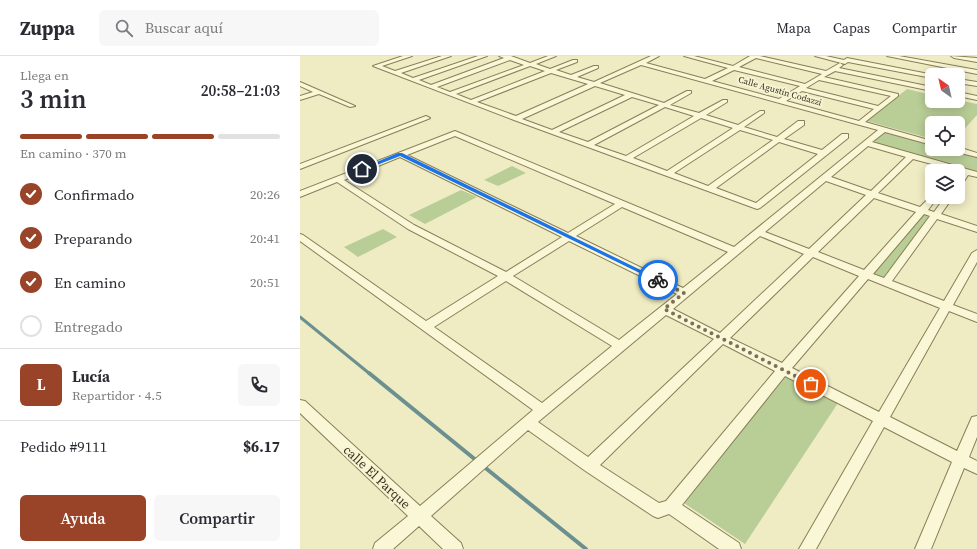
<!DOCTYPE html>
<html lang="es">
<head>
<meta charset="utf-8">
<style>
  :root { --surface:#fff; --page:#f7f7f7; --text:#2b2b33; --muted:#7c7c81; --line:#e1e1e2; --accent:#994328 }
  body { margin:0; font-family:"Source Serif 4",serif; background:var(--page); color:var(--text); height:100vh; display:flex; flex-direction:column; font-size:15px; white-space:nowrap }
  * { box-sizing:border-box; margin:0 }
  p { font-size:13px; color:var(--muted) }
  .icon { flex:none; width:22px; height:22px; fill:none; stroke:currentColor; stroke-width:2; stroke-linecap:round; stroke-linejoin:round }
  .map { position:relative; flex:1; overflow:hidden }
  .drawer { display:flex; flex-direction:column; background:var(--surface); width:300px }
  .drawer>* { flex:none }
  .needle { width:26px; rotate:326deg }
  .tools { position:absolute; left:625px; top:12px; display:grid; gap:8px }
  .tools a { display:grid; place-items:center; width:40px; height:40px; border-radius:6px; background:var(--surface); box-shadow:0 2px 10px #0003; font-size:20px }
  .pin { position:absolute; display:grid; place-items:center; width:34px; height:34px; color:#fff; margin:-17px; border:2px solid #fff; border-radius:50%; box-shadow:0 1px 4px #0007 }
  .courier { position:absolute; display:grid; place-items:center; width:40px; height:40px; margin:-20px; border:3px solid #1a73e8; border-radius:50%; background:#fff; color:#222; box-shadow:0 1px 5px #0007 }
  .overview em { font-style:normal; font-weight:600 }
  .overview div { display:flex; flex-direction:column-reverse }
  .overview { display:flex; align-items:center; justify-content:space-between; height:68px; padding:0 20px }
  h1 { font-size:26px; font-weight:600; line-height:30px }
  .bar { display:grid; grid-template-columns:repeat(4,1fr); gap:6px 4px; align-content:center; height:48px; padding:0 20px }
  .bar i { height:5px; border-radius:3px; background:var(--line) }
  .bar .on { background:var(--accent) }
  .bar p { grid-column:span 4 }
  .line { display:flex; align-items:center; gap:10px; padding:0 20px; border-top:1px solid var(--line) }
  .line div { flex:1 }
  .round { display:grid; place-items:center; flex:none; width:42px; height:42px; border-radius:6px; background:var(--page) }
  ol { padding:0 20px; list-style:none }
  li { display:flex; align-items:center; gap:12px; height:44px }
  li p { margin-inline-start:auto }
  li .icon { padding:4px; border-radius:50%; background:var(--accent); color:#fff; stroke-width:4 }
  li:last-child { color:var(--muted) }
  li i { width:22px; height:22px; border:2px solid var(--line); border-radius:50% }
  .cta { display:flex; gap:8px; margin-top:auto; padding:8px 20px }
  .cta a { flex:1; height:46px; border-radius:6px; background:var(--accent); color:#fff; font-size:16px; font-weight:600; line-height:46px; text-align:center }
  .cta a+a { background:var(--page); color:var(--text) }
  header { display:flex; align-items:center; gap:24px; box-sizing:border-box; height:56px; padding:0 20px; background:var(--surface); border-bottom:1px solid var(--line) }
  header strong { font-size:19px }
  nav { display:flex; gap:22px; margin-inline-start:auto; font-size:14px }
  .search { width:280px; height:36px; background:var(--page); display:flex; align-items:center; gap:10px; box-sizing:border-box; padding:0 14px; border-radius:6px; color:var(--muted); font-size:15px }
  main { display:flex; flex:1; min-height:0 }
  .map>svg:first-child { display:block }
  .green { fill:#b9cd96 }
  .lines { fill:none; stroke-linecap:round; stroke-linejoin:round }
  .stream-far1 { stroke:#6c9090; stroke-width:3 }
  .stream { stroke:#6c9090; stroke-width:4 }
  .minor-casing { stroke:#897e59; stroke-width:2 }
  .minor { fill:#f9f7d6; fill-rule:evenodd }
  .route { fill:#1a73e8 }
  .done { stroke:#797258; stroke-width:4; stroke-dasharray:0 7.2 }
  .labels { text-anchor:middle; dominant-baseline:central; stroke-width:4; stroke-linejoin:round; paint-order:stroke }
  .far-street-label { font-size:9px; fill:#39311e; stroke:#f6f4d3 }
  .near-street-label { font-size:13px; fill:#39311e; stroke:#f6f4d3 }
</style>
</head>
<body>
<header>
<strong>Zuppa</strong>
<div class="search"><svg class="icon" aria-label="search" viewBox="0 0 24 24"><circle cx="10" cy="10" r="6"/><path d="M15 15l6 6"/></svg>Buscar aquí</div>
<nav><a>Mapa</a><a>Capas</a><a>Compartir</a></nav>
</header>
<main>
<section class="drawer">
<div class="overview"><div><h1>3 min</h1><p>Llega en</p></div><em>20:58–21:03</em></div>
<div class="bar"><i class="on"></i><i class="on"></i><i class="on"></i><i></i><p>En camino · 370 m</p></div>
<ol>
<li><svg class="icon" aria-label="check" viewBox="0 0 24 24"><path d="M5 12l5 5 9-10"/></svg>Confirmado<p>20:26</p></li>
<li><svg class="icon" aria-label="check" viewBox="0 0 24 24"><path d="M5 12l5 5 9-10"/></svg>Preparando<p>20:41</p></li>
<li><svg class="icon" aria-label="check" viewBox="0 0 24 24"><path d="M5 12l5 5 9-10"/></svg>En camino<p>20:51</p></li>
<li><i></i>Entregado</li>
</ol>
<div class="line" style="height:72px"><b class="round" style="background:var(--accent);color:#fff">L</b><div><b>Lucía</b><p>Repartidor · 4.5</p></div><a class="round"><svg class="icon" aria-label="phone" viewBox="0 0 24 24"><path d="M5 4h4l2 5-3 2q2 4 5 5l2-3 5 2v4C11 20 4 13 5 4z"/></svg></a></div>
<div class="line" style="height:52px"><div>Pedido #9111</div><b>$6.17</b></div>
<div class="cta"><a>Ayuda</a><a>Compartir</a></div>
</section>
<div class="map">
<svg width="677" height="493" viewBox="0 0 677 493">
  <rect width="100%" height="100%" fill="#efecc3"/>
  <path class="green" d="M607,33L632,39V45L658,44L677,48V59L658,80V67H632V83L567,65Z
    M584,76L632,89V93H647L677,101V116L571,86Z
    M212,110L226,117L198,130L184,124Z
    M161,134L177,141L125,168L109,159Z
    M624,157L631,160L584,221L573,217Z
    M83,173L97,181L58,201L44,191Z
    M486,319L538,347L445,488L381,445Z"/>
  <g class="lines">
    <path class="stream-far1" d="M0,261L70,318"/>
    <path class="stream" d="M69,317L177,405
      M183,410L286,493"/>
    <defs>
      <path id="minor" d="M103,0H112L82,10L95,15L142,0H151L101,17L113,22L178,0H187L119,24L131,29L204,2L199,0H211L230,7L248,0H256L236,8L250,13L273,4H277V6L256,14L271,19L294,10H298V12L277,21L294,26L351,0H359L346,7L405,23L428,12L384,0H394L433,10L450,0H460L526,15L540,7L543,9L539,12L632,31V35L535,15L524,21L598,38V40L565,66L632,85V89L585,76L572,86L677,116V121L668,119L661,130L658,131V122L661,117L658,115L613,103L578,137L620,151L632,139V141H638L628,154L634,156L645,141H653L641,158L677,170V176L637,163L592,225L644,245L672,197L677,194V206L653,249L677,258V266L649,255L590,361L657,395L672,361L677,360V381L669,401L677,405V418L664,412L631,493H615L652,406L584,371L516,493H499L573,365L485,320L382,449L439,487L441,493H419L369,458L358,462L353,460L284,414L228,374L131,460L161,487L163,493H143L119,470L93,493H73L75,487L108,460L0,357V344L5,345L120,450L233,354L0,185V178L3,179L126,265L198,220L108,173L37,126L0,141V135L155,75L434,191L578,74L341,9L300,27L364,47L387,35H391V37L370,49L399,57L423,44H427V46L406,59L438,69L460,55H464V57L444,71L477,81L498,65H504V69L484,83L522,94L542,78H548V82L460,152L457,153L214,64L73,10ZM456,2L522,18L505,28L439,11ZM210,4L224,9L150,36L137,31ZM230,10L245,15L171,44L156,38ZM434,14L500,30L479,43L412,25ZM251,17L288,28L216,60L177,46ZM519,24L591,40L578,50L506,32ZM295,30L325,39L252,74L222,63ZM502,35L574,53L559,65L486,45ZM332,41L359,49L288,86L259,76ZM365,51L394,60L326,100L294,89ZM401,62L433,72L367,115L333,102ZM440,74L473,84L408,130L374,117ZM155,80L315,148L268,177L107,99ZM479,86L518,98L456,147L416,132ZM568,90L606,101L571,135L531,121ZM100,101L262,181L206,216L114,169L44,124ZM526,125L566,139L509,193L465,176ZM574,142L616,156L564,214L518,196ZM322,151L428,196L383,232L276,180ZM624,158L630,160L584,222L573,218ZM460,180L504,198L420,277L373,253ZM269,185L377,238L319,284L213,220ZM513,201L559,220L482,307L430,282ZM568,223L640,252L579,356L492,312ZM206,225L312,290L242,347L134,271ZM366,259L414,283L288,401L238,366ZM423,288L475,315L366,445L359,447L300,409Z
        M515,0H526L544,4L547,2L634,19H632V22L548,6L545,8Z
        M587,0H599L677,14V18Z
        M651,0L677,2V6L654,2Z
        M658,23L677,26V30L658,27Z
        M0,26L55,50L50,51L19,38L0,44V40L13,36L0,30Z
        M658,36L677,40V44L658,40Z
        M126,60L130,62L128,63L0,113V108Z
        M658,91L677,97V101L652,95L651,93H658Z"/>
    </defs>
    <use href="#minor" class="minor-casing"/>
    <use href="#minor" class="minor"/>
  </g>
  <path class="route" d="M98,97H102L361,224L356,225L100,100L64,114L60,113Z"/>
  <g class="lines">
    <path class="done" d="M358,224L384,237L364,253L511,328"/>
  </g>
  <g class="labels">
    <g class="far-street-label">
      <text transform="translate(480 35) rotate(16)">Calle Agustín Codazzi</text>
    </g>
    <g class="near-street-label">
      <text transform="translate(77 421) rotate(43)">calle El Parque</text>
    </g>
  </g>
</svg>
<div class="tools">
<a><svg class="needle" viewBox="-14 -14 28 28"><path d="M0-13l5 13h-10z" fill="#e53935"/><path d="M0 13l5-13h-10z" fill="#7c7c81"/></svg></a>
<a><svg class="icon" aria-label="locate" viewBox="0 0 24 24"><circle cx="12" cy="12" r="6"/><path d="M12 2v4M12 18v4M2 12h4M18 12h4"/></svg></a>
<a><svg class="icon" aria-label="layers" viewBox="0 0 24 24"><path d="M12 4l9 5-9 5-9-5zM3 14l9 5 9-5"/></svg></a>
</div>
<div class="pin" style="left:511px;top:328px;background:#ea580c"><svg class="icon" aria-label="bag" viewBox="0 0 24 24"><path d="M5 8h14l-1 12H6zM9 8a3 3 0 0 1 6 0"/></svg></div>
<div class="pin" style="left:62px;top:113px;background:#1f2937"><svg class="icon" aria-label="home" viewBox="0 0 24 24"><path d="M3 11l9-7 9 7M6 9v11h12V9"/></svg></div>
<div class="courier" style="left:358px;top:224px"><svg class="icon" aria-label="bike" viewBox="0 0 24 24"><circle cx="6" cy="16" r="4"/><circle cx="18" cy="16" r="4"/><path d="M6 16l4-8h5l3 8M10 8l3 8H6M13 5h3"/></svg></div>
</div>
</main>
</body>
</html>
